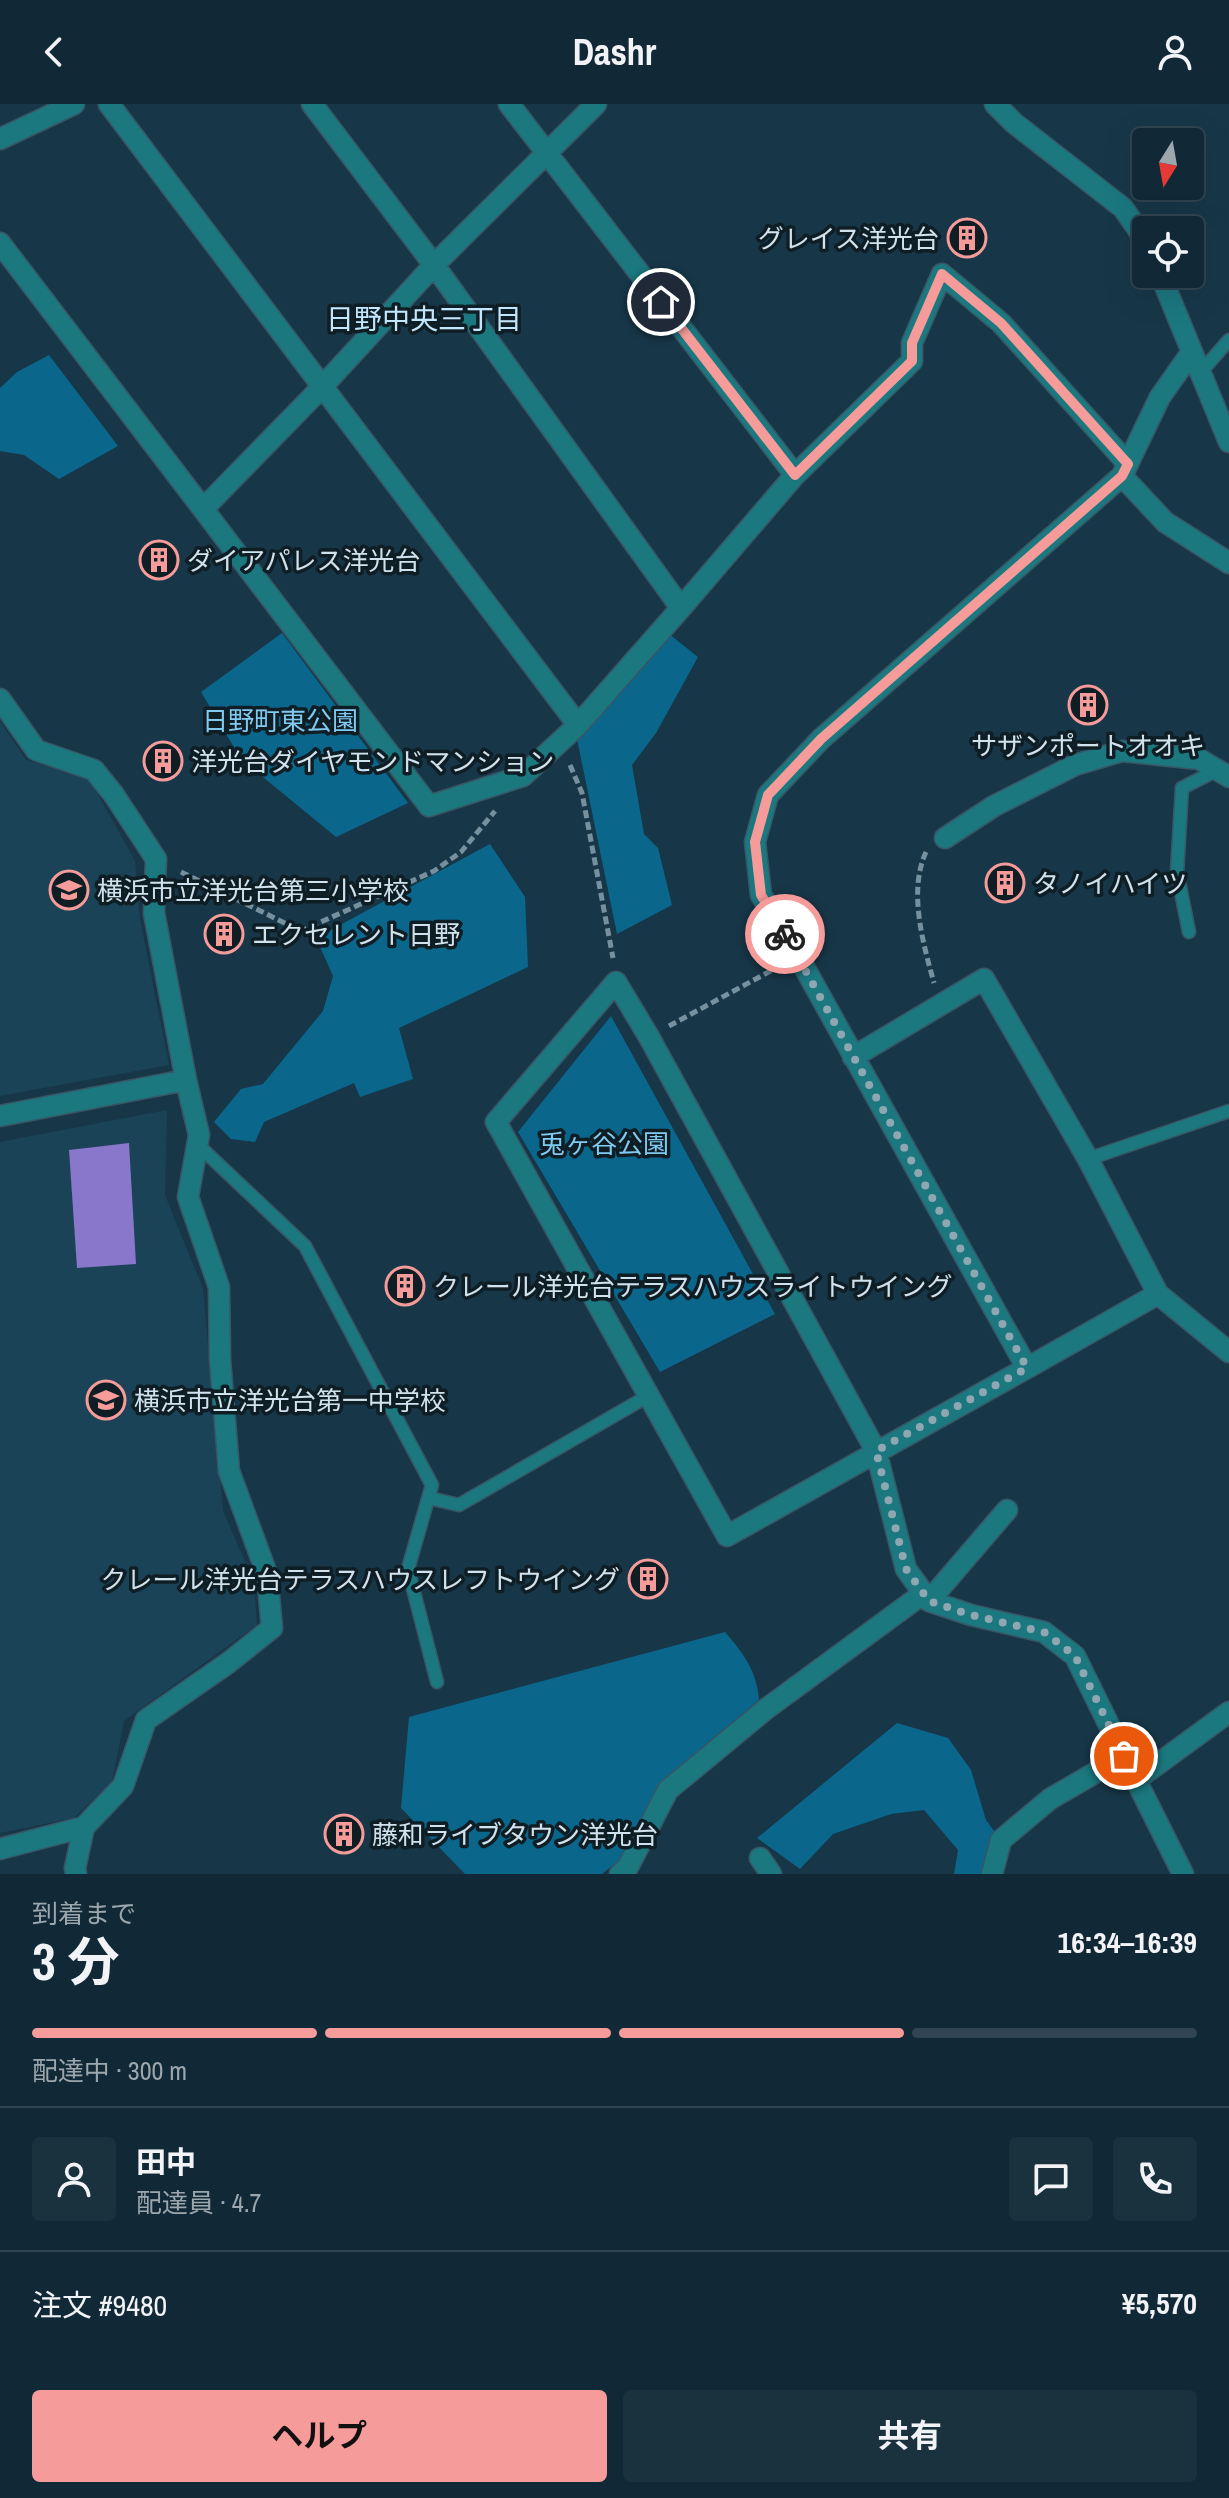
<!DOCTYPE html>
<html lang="ja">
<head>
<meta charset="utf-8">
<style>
  :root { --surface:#112936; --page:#1a313e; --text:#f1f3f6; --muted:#9ca6ad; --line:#304551; --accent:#f59b9a }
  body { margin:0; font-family:"Archivo Narrow","Noto Sans JP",sans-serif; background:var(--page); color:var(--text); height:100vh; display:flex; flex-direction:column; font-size:30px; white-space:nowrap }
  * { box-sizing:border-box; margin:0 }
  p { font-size:26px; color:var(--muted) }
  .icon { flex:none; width:44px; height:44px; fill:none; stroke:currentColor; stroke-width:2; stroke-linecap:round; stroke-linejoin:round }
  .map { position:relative; height:1770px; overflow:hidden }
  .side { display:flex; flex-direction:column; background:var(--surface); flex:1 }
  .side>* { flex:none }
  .needle { width:52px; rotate:191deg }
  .fabs { position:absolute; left:1132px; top:24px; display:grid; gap:16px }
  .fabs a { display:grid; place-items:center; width:72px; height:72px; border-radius:8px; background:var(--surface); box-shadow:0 8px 32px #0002,0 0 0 2px var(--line); font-size:40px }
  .pin { position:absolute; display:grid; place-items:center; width:68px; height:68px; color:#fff; margin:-34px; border:4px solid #fff; border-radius:50%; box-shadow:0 2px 8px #0007 }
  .courier { position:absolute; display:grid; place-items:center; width:80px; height:80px; margin:-40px; border:6px solid #f59b9a; border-radius:50%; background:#fff; color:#222; box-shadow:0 2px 10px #0007 }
  .headline em { font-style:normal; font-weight:700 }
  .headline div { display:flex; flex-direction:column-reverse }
  .headline { display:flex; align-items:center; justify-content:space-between; height:136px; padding:0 32px }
  h1 { font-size:52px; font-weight:700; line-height:60px }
  .bar { display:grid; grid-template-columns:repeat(4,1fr); gap:12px 8px; align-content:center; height:96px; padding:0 32px }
  .bar i { height:10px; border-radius:6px; background:var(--line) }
  .bar .selected { background:var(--accent) }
  .bar p { grid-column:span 4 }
  .line { display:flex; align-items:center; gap:20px; padding:0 32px; border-top:2px solid var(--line) }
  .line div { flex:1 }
  .round { display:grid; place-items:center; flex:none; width:84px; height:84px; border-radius:8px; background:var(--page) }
  .primary-button { display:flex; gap:16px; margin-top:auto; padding:16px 32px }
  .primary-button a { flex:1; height:92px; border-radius:8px; background:var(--accent); color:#111; font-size:32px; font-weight:700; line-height:92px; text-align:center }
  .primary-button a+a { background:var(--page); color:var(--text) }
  header { display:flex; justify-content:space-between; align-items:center; height:104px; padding:0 32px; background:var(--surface); font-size:36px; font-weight:700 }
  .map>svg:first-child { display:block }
  .built { fill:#1a4357 }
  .green { fill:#0b668b }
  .water { fill:#8877ca }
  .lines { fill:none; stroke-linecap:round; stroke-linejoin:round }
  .lane-casing { stroke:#385666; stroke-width:15 }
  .street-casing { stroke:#385666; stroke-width:23 }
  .path { stroke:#77909e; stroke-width:5; stroke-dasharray:8 4; stroke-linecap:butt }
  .lane { stroke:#1b787f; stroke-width:12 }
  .street { stroke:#1b787f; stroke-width:20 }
  .done { stroke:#8fa6b3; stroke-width:8; stroke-dasharray:0 14.4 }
  .route { stroke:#f59b9a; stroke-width:10 }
  .labels { text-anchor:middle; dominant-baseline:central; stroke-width:7; stroke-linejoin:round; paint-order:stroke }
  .poi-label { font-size:26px; fill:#d0e2ed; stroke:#0f1d24; text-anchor:start }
  .park-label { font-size:26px; fill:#80c9f0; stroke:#0f1d24 }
  .neighbourhood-label { font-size:28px; fill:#c2e7fc; stroke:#0f1d24 }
</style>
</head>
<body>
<header><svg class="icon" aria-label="back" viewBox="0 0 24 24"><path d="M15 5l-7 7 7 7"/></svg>Dashr<svg class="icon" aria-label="person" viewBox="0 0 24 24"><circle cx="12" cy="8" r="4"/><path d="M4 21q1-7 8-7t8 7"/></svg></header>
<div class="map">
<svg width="1229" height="1770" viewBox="0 0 1229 1770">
  <rect width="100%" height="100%" fill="#173748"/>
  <path class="built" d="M0,617L26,656L89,674L135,757L140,815L169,961L0,992Z
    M167,1006L165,1091L203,1185L223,1407L254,1478L257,1521L124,1617L112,1678L74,1714L0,1729V1038Z"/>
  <path class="green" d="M49,251L118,342L59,375L24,351L0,347V284L17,268Z
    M282,529L408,699L336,733L241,655L201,588Z
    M669,530L698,553L656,629L632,661L644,730L658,744L672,801L617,830L577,635Z
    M490,740L525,793L528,863L399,924L413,975L360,993L354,979L264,1018L255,1038L231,1035L214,1018L241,985L263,980L323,907L333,872L316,834Z
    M611,912L775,1210L660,1268L518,1028Z
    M725,1528C743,1549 757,1567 759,1596L662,1677L622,1754L602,1770H465L401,1704L409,1613Z
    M897,1619L948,1634L971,1666L986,1716L997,1731L987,1770H954L958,1746L924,1706L891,1710L833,1730L800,1765L757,1734Z"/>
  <path class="water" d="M129,1039L136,1160L77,1164L69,1046Z"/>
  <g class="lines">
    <defs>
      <path id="lane" d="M1200,269L1229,236
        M1189,828L1177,768L1182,684L1217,666
        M198,1041L305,1142L432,1381L408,1465L437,1578
        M1088,1055L1229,1007
        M429,1394L459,1401L648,1292"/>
      <path id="street" d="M109,0L578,621L681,504L434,161L312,0
        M509,0L795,371L681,504
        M995,0L1014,19L1123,104L1146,137
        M0,35L74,0
        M0,139L203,405L322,283L434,161L596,0
        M1160,170L1229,338
        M795,371L912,257V239L942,170L1001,219L1128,360
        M1122,372L1165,418L1229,459
        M203,405L429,702L523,672L578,621
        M0,595L36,646L94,666L114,691L156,755L154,809L186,976L199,1031L188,1093L219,1183L220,1255L229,1367L267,1470L272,1524L228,1559L146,1616L123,1682L84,1723L75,1764L76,1770
        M945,734L994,702L1075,661L1122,647L1199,655L1229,673
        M853,953L984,875L1088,1055L1158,1190L1027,1264L798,852L761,791L755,738L768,691L821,635L1122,372L1160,293L1191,249
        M0,1012L186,976
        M1158,1190L1229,1248
        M1027,1264L727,1432L496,1018L616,878L649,933L876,1347L906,1465L929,1497L971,1511L1044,1528L1075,1552L1136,1676L1229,1608
        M929,1497L1007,1406
        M1136,1676L1183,1770
        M0,1745L84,1723
        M760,1754L771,1770
        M620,1770L628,1763L668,1686L766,1605L924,1489
        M992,1770L1001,1736L1050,1695L1124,1652"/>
    </defs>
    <use href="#lane" class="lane-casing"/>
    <use href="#street" class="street-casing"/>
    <path class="path" d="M570,661L582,689L613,854
      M926,748C908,787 923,839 934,879
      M181,768L301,827L434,767L461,748L495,707
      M669,922L776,864"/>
    <use href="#lane" class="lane"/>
    <use href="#street" class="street"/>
  </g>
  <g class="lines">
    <path class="done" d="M785,830L1027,1264L876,1347L906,1465L929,1497L971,1511L1044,1528L1075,1552L1124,1652"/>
    <path class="route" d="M661,198L795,371L912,257V239L942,170L1001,219L1128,360L1122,372L821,635L768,691L755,738L761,791L785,830"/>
  </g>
  <defs>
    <symbol id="building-ring" viewBox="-11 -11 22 22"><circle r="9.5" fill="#0f1d24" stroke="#f59b9a" stroke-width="1.5"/><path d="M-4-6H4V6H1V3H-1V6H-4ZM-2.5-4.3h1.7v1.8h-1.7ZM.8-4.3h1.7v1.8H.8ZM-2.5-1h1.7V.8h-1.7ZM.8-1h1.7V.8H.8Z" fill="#f59b9a"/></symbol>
    <symbol id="school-ring" viewBox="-11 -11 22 22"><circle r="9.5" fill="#0f1d24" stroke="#f59b9a" stroke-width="1.5"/><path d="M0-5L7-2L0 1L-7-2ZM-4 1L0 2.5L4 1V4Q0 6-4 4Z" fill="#f59b9a"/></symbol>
  </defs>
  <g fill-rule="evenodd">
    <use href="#building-ring" x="945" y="112" width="44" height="44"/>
    <use href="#building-ring" x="137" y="434" width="44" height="44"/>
    <use href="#building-ring" x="1066" y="579" width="44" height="44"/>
    <use href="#building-ring" x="141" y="635" width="44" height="44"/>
    <use href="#building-ring" x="983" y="757" width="44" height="44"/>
    <use href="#school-ring" x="47" y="764" width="44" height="44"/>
    <use href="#building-ring" x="202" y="808" width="44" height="44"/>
    <use href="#building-ring" x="383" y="1160" width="44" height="44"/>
    <use href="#school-ring" x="84" y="1274" width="44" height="44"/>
    <use href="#building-ring" x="626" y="1453" width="44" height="44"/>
    <use href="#building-ring" x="322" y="1708" width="44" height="44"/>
  </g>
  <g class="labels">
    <g class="poi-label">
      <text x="939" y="134" text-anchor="end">グレイス洋光台</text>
      <text x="187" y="456">ダイアパレス洋光台</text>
      <text x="1088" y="641" text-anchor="middle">サザンポートオオキ</text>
      <text x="191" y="657">洋光台ダイヤモンドマンション</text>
      <text x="1033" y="779">タノイハイツ</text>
      <text x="97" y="786">横浜市立洋光台第三小学校</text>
      <text x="252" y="830">エクセレント日野</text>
      <text x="433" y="1182">クレール洋光台テラスハウスライトウイング</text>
      <text x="134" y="1296">横浜市立洋光台第一中学校</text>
      <text x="620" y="1475" text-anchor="end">クレール洋光台テラスハウスレフトウイング</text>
      <text x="372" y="1730">藤和ライブタウン洋光台</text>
    </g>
    <g class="park-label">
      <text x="280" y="616">日野町東公園</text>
      <text x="604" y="1039">兎ヶ谷公園</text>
    </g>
    <g class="neighbourhood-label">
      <text x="424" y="215">日野中央三丁目</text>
    </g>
  </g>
</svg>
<div class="fabs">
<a><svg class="needle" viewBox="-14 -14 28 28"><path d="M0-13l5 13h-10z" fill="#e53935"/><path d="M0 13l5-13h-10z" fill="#9ca6ad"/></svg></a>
<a><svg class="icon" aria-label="locate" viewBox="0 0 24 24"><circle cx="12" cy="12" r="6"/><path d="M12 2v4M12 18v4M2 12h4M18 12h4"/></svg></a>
</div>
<div class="pin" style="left:1124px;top:1652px;background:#ea580c"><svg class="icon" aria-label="bag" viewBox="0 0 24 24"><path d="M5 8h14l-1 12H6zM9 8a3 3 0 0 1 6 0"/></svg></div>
<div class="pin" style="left:661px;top:198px;background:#1f2937"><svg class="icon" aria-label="home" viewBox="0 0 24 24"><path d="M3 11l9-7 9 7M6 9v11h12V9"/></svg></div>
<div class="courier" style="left:785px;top:830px"><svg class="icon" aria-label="bike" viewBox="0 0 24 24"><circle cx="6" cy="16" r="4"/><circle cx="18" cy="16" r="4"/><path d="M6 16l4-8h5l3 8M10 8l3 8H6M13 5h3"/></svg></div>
</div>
<section class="side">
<div class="headline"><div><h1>3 分</h1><p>到着まで</p></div><em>16:34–16:39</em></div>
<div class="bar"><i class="selected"></i><i class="selected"></i><i class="selected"></i><i></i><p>配達中 · 300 m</p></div>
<div class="line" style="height:144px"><a class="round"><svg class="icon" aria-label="person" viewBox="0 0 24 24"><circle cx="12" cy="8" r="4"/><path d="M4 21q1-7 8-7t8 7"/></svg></a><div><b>田中</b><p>配達員 · 4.7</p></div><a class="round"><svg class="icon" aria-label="chat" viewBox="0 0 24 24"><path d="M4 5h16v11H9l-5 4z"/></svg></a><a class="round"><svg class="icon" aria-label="phone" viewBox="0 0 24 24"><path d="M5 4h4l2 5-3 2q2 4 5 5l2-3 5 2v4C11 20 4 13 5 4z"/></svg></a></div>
<div class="line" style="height:104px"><div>注文 #9480</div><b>¥5,570</b></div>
<div class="primary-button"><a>ヘルプ</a><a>共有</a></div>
</section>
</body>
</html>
